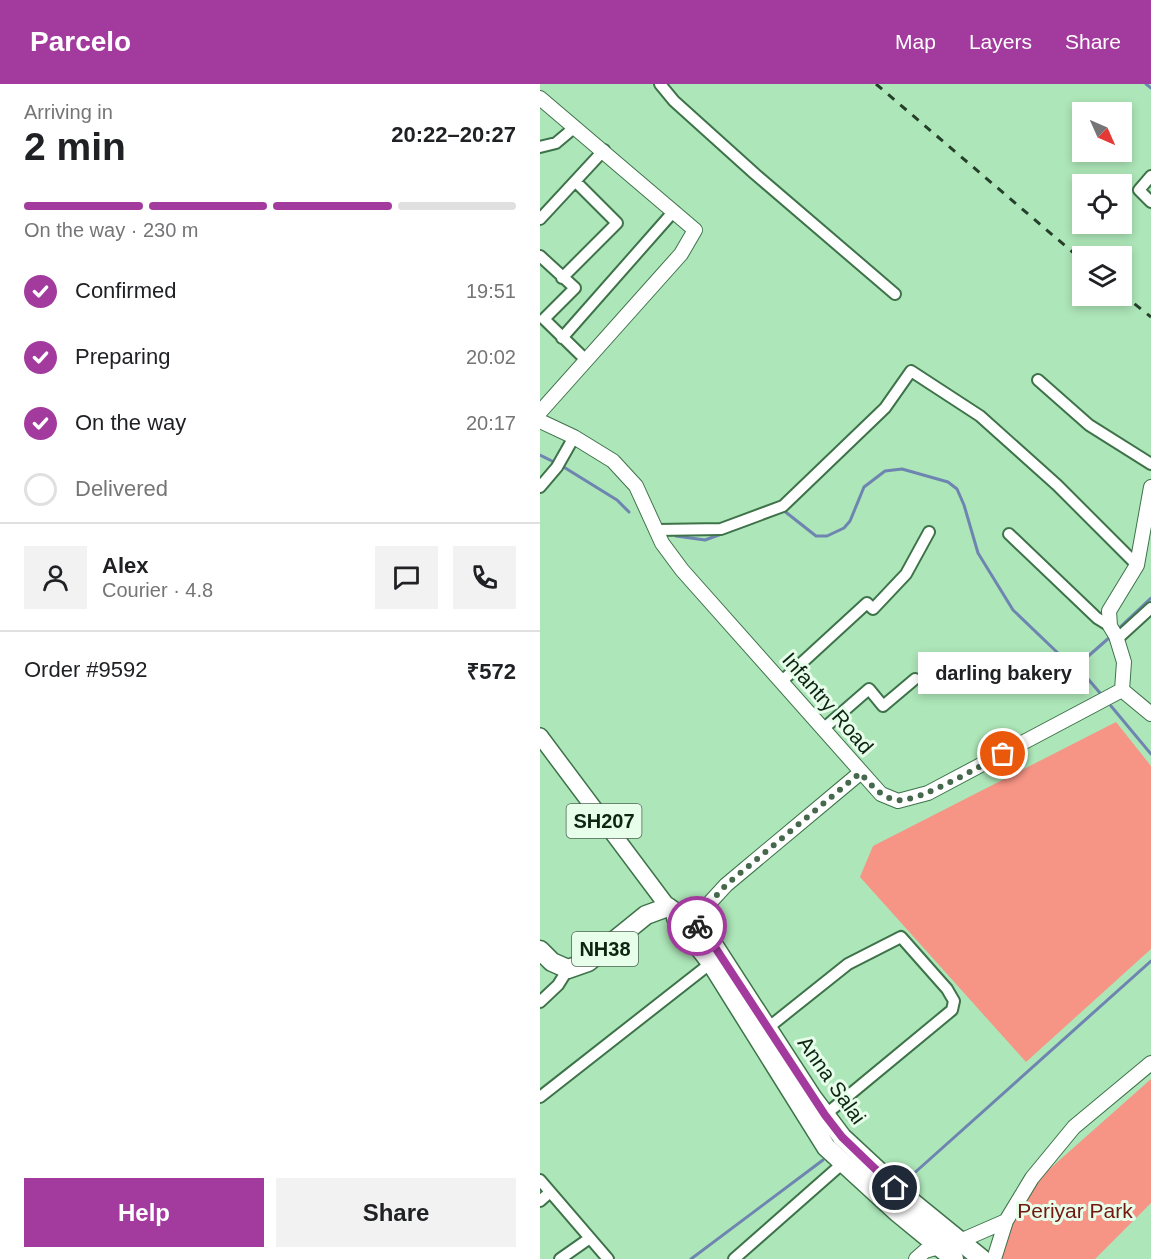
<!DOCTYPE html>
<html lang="en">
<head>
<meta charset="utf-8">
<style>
  :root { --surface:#fff; --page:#f2f2f2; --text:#202124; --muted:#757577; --line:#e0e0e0; --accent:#a33b9e }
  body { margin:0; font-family:Helvetica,sans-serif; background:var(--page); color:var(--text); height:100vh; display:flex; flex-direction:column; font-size:22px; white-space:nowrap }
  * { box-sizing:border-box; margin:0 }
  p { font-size:20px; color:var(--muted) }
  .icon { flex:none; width:33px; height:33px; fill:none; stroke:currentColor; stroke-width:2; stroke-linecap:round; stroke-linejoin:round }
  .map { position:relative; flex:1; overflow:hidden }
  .drawer { display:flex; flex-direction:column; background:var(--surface); width:540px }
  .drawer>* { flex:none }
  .needle { width:39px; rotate:135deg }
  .fabs { position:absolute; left:532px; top:18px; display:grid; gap:12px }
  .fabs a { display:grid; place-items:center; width:60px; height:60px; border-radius:0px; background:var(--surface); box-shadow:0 3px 9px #0003; font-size:30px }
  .pin { position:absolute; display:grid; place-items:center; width:51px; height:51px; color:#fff; margin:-26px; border:3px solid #fff; border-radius:50%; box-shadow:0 2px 6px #0007 }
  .courier { position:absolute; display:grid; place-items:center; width:60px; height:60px; margin:-30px; border:4px solid #a33b9e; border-radius:50%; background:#fff; color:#222; box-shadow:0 2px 8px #0007 }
  .bubble { position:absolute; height:42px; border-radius:0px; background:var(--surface); box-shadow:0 3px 9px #0003; font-size:20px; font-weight:800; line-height:42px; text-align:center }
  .headline em { font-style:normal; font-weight:800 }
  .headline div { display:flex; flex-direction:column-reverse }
  .headline { display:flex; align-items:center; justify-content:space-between; height:102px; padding:0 24px }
  h1 { font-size:39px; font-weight:800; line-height:45px }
  .bar { display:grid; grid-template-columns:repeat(4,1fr); gap:9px 6px; align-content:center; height:72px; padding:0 24px }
  .bar i { height:8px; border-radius:4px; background:var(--line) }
  .bar .selected { background:var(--accent) }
  .bar p { grid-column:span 4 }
  .line { display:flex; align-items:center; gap:15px; padding:0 24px; border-top:2px solid var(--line) }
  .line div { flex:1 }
  .round { display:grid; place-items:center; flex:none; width:63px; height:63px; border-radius:0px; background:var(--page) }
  ol { padding:0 24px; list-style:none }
  li { display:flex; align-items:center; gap:18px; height:66px }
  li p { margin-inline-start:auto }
  li .icon { padding:6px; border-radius:50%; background:var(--accent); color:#fff; stroke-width:4 }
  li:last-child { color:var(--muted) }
  li i { width:33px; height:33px; border:3px solid var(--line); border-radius:50% }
  .primary-button { display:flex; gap:12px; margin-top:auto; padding:12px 24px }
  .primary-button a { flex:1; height:69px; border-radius:0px; background:var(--accent); color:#fff; font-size:24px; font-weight:800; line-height:69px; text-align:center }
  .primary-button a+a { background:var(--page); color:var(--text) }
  header { display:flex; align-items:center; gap:36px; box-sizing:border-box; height:84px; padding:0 30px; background:var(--accent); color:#fff }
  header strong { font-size:28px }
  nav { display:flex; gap:33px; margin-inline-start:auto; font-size:21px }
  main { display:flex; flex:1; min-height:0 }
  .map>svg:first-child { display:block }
  .green { fill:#f69485 }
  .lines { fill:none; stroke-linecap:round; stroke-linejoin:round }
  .stream { stroke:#6f85b1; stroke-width:3 }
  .street-casing { stroke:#3e734a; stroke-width:14 }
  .secondary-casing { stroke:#3e734a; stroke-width:16 }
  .primary-casing { stroke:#3e734a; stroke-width:18 }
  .highway-casing { stroke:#3e734a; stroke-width:21 }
  .street { stroke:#fff; stroke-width:10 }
  .secondary { stroke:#fff; stroke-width:14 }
  .primary { stroke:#fff; stroke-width:15 }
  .highway { stroke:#fff; stroke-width:18 }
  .rail { stroke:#253f2a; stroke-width:3; stroke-dasharray:8 8; stroke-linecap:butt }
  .done { stroke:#46684d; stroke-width:6; stroke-dasharray:0 10.8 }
  .route { stroke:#a33b9e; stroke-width:8 }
  .labels { text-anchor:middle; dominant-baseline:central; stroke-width:6; stroke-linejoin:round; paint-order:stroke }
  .shield { fill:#e7feeb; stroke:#4f6554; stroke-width:1.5 }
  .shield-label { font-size:20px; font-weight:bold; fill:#0e2413 }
  .street-label { font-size:21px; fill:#0e2413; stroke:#e7feeb }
  .park-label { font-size:21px; fill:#73170f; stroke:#e7feeb }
</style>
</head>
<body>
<header>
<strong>Parcelo</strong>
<nav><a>Map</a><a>Layers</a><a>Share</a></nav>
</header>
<main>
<section class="drawer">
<div class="headline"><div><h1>2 min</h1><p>Arriving in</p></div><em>20:22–20:27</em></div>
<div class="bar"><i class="selected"></i><i class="selected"></i><i class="selected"></i><i></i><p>On the way · 230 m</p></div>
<ol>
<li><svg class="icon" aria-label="check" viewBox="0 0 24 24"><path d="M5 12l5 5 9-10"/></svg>Confirmed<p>19:51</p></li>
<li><svg class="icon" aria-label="check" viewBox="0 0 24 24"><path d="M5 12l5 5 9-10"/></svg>Preparing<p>20:02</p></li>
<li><svg class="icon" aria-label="check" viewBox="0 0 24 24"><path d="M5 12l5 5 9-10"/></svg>On the way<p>20:17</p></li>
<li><i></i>Delivered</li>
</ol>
<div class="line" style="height:108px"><a class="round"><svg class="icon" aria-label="person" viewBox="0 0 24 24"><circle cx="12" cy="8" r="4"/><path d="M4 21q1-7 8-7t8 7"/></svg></a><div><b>Alex</b><p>Courier · 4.8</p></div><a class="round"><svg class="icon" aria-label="chat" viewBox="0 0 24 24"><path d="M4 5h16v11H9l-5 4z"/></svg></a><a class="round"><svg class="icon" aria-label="phone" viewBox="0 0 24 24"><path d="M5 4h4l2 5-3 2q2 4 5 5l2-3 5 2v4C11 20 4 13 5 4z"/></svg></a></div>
<div class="line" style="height:78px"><div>Order #9592</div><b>₹572</b></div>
<div class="primary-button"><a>Help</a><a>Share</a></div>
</section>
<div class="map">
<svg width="611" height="1175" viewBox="0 0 611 1175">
  <rect width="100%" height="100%" fill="#ade6b8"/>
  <path class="green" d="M576,638L611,682V865L486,978L320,793L333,762Z
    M611,995V1119L555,1175H458L469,1137L496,1097Z"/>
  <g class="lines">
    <path class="stream" d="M606,0L611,4
      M0,371L16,379
      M22,382L77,416L89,428
      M243,426L276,452H287L304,444L310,437L324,403L345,387L362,385L408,398L417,405L424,421L438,469L473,526L521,572L537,582L570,553
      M136,452L165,456L212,439
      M577,546L611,514
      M537,582L560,609
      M571,622L611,670
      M371,1092L611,877
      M151,1175L283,1076"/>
    <defs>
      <path id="street" d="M120,0L134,17L215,90L355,210
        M0,63L16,59L35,43
        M611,92L599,106L611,118
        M0,135L64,66
        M0,172L35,204L4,235L45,275
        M22,194L77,139L36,98
        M22,254L134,127
        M498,296L549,341L611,380
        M0,403L17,383L34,353
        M117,446L181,445L243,422L345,324L371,287L440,332L517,401L597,481
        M469,450L557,534L570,542
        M577,555L611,524
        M242,597L327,519L333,525L366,490L389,448
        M283,645L329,605L343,622L375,595
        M0,918L18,901L28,885
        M229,943L308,880L361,853L407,905L414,917L412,926L285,1031
        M0,1013L171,879
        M0,1096L68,1175
        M0,1117L9,1109
        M20,1175L50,1154
        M194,1175L303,1079"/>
      <path id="secondary" d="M0,14L155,146L141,170L0,328
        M0,337L34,353L73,377L96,402L122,459L142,486L341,710L358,717L388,709L582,606L611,630
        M582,606L584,578L576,552L570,542L569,527L597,481L611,403
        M152,838L186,801L320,689
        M376,1175L385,1167L420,1157L466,1137
        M454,1175L466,1137L492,1094L534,1043L611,979"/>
      <path id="primary" d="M0,652L128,823"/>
      <path id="highway" d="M128,823L167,851L272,1013L302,1053L372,1118L442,1175
        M136,834L171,879L286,1063L358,1129L414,1175
        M0,866L12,878L28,885L48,878L106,831L128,823"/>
    </defs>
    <use href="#street" class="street-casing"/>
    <use href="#secondary" class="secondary-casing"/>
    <use href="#primary" class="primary-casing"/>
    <use href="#highway" class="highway-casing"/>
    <use href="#street" class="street"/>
    <use href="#secondary" class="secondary"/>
    <use href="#primary" class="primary"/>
    <use href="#highway" class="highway"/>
    <path class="rail" d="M336,0L543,177
      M582,210L611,233"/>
  </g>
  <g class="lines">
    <path class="done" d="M157,842L152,838L186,801L320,689C331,700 341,714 357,716C379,719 441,681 463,670"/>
    <path class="route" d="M157,842L167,851L285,1031L302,1053L355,1104"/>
  </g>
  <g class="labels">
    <g class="shield">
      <rect x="26.5" y="720" width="75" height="34" rx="4.5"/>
      <rect x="32" y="848" width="66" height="34" rx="4.5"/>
    </g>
    <g class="shield-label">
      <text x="64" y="737">SH207</text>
      <text x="65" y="865">NH38</text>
    </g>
    <g class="street-label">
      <text transform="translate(288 619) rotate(49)">Infantry Road</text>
      <text transform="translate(292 996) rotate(55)">Anna Salai</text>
    </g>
    <g class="park-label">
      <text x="535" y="1126">Periyar Park</text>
    </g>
  </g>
</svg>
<div class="fabs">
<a><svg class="needle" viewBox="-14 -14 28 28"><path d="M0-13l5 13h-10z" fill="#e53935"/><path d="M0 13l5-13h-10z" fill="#757577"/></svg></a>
<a><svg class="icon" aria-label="locate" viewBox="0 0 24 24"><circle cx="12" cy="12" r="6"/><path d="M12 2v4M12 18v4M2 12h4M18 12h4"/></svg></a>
<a><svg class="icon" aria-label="layers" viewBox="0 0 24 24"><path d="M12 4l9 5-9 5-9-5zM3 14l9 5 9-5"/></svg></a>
</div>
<div class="pin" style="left:463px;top:670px;background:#ea580c"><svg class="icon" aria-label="bag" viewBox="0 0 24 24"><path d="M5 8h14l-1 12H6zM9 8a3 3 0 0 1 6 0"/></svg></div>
<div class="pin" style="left:355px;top:1104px;background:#1f2937"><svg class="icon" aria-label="home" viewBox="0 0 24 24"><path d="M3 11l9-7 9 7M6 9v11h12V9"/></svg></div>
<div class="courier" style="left:157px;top:842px"><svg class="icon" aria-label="bike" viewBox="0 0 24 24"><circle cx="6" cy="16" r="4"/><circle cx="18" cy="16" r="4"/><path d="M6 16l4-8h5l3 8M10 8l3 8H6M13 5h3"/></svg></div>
<div class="bubble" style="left:378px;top:568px;width:171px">darling bakery</div>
</div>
</main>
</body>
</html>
